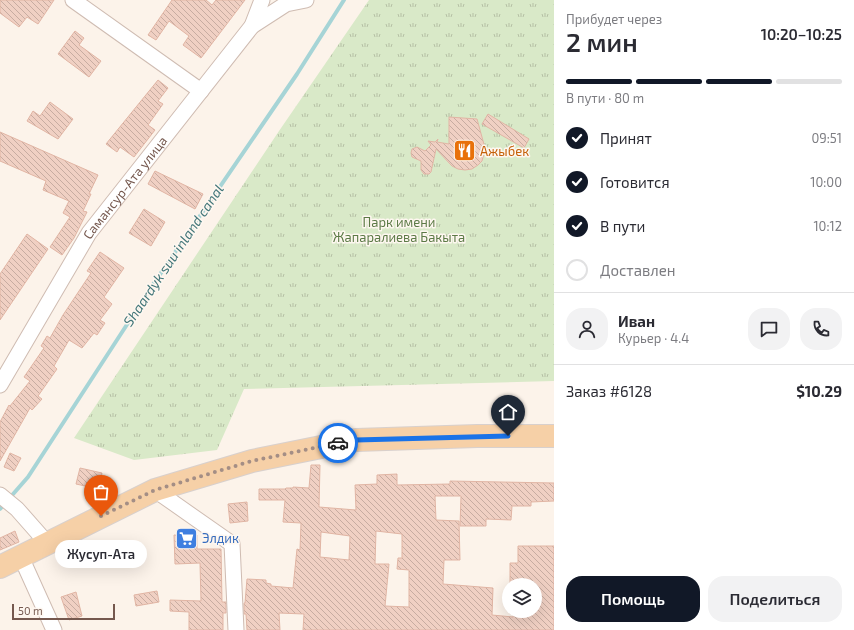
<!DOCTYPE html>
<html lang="ru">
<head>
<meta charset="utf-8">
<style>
  :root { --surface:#fff; --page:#f2f2f3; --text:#2b2b33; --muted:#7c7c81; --line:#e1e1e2; --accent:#111827 }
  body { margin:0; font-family:"Exo 2",sans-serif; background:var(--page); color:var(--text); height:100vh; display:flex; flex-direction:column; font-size:15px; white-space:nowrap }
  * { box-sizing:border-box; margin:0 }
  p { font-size:13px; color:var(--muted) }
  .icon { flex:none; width:22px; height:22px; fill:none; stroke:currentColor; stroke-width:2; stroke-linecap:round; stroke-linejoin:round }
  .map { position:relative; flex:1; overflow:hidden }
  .drawer { display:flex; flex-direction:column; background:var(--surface); width:300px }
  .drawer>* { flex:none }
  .tools { position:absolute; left:502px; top:578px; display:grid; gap:8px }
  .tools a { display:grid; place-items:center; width:40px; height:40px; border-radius:50%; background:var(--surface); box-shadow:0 4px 16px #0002; font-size:20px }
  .scale { position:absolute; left:12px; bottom:10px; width:103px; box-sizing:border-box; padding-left:4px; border:2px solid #75584e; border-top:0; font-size:11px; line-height:14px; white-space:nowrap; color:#75584e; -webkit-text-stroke:3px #fef7f0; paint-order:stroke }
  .pin { position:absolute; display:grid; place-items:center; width:34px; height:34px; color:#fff; margin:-41px -17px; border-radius:50% 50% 50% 0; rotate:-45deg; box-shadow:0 0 4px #0007 }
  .pin .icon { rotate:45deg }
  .courier { position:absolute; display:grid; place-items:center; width:40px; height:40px; margin:-20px; border:3px solid #1a73e8; border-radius:50%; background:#fff; color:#222; box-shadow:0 1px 5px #0007 }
  .bubble { position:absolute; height:28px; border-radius:14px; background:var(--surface); box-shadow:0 4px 16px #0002; font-size:13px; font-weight:600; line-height:28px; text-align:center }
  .overview em { font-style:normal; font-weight:600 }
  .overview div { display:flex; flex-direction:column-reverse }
  .overview { display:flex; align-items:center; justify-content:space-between; height:68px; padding:0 12px }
  h1 { font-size:26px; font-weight:600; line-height:30px }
  .bar { display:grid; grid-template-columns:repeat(4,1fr); gap:6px 4px; align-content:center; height:48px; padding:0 12px }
  .bar i { height:5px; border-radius:3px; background:var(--line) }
  .bar .current { background:var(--accent) }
  .bar p { grid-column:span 4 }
  .line { display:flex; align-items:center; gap:10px; padding:0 12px; border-top:1px solid var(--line) }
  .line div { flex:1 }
  .round { display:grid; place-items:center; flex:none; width:42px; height:42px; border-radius:16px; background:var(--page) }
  ol { padding:0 12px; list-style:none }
  li { display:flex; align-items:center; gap:12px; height:44px }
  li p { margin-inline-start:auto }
  li .icon { padding:4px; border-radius:50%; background:var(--accent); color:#fff; stroke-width:4 }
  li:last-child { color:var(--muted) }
  li i { width:22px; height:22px; border:2px solid var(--line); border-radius:50% }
  .action { display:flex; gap:8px; margin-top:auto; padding:8px 12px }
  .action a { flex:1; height:46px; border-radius:16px; background:var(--accent); color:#fff; font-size:16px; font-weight:600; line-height:46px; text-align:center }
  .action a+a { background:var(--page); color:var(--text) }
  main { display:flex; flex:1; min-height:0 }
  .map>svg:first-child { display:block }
  .park { fill:url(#park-tufts) }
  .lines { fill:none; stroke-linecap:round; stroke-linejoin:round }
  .stream { stroke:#a6d4d6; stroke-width:4 }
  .building { fill:url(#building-back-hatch); stroke:#e1b5a4; fill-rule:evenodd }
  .street-casing { stroke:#cfbcb2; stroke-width:17 }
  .primary-casing { stroke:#d8d0cd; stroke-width:24 }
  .street { stroke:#fff; stroke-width:15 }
  .primary { stroke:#f6d0a7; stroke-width:22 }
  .done { stroke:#a48e85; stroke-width:4; stroke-dasharray:0 7.2 }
  .route { stroke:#1a73e8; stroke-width:5 }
  .labels { text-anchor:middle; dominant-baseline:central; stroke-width:3; stroke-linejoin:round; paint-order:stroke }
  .food-label { font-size:13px; fill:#c56008; stroke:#fef7f0; text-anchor:start }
  .street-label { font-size:13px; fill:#75584e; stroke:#fef7f0 }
  .park-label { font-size:13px; fill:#5c7a46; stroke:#fef7f0 }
  .shop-label { font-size:13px; fill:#366cbe; stroke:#fef7f0; text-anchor:start }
  .water-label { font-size:14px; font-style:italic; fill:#427679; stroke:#fef7f0 }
</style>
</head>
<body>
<main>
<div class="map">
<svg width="554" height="630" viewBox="0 0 554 630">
  <defs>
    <pattern id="park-tufts" width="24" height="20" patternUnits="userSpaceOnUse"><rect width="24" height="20" fill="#d9e9c8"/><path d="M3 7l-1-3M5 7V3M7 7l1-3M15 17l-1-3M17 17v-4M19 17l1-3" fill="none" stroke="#b5c0a5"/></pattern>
    <pattern id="building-back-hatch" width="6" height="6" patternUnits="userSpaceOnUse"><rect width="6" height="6" fill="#f0d0c3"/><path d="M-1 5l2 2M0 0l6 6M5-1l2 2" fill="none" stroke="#c7aca1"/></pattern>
  </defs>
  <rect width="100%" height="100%" fill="#fcf3ea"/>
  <path class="park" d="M369,0H554V381L244,389L217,450L134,460L74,438L279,131Z"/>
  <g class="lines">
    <path class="stream" d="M0,509L28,477L152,286L297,74L344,0"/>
  </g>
  <path class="building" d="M0,0H54L38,24L27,17L19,27L0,13Z
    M172,0H206L212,5L216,0H245L201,58L183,45L189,36L169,21L156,40L148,35Z
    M75,31L84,38L79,45L101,61L89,77L58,54Z
    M158,80L168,88L158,101L163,104L148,125L155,130L134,157L120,147L117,152L106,144Z
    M50,102L73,119L58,139L27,121L33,111L40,116Z
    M488,114L529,139L524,148L482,124Z
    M449,117L477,119L485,148L484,154L482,161L478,165L472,169L465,170L458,169L452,166L436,149L431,172L429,174H424L421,170V161L412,157L411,153L412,149L417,147L425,151L431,145L428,141L435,142L438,139L437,142L449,144Z
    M0,132L98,175L89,194H91L83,211L87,212L74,238L62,255L50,247L70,217L63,213L69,201L43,190L46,181L0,161Z
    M155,171L203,194L195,209L148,184Z
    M144,209L165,222L151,246L129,233Z
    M27,234L48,249L0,320V274Z
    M100,252L124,268L104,297L112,304L100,320L105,323L97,335L94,333L82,348L69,340L54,366L57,369L38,396L42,399L32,410L30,408L0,461V422L9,405L10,406L30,381L24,377L44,348L41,346L47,336L50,338L63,315L91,273L87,271Z
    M10,453L21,458L14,471L4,467Z
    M311,465H320L319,507L356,510L355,485L377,484V475L397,474V485L450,484V481L554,483V501L531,502V506H512L511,520L486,519V526H460L461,496H435L436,520L459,521L460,560H444L443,584L493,588L492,615L513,617L514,611L535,613V585H510V563H518V546H554V630H303L304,614L279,613L280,630H247L246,614H244V603H245L247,579L266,580V583L271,584V586L293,588L297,549L300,550L301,523L283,522L285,500H259V489H285L286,488H293V487L309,488ZM376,531L402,534V558H398L397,569L409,570V607L385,606L389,564H375ZM321,532L350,536L349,560L320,557Z
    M80,468L102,473L99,489L76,484Z
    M247,502L248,521L230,523L228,504Z
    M15,531L19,542L0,550V538Z
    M174,535H197V549H221L222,602H226V613H223V630H189V612L170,611V600L201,601L200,563L175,564Z
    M157,591L159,602L136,606L134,595Z
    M76,592L82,616L69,620L61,597Z"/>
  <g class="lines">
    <defs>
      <g id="street">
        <path d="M73,0L201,91"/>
        <path d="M252,26L286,4L306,0"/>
        <path id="s1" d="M0,385L89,233L252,26L262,0"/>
        <path d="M155,490L232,544L236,630"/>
        <path d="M0,495L17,509L47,543"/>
        <path d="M21,557L54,630"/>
      </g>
      <path id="primary" d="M0,567L155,490L252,461L356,440L477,436H554"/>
    </defs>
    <use href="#street" class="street-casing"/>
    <use href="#primary" class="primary-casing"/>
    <use href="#street" class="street"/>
    <use href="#primary" class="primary"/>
  </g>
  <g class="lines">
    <path class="done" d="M101,516L155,490L252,461L338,443"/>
    <path class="route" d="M338,443L356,440L508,436"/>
  </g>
  <defs>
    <symbol id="restaurant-square" viewBox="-11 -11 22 22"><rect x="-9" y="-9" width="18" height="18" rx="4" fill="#e8710a" stroke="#fef7f0"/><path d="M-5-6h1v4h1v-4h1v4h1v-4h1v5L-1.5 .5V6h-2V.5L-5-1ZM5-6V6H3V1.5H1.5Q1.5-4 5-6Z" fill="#fff"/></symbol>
    <symbol id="supermarket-square" viewBox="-11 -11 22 22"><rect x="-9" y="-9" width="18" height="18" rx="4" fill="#3f7fe0" stroke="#fef7f0"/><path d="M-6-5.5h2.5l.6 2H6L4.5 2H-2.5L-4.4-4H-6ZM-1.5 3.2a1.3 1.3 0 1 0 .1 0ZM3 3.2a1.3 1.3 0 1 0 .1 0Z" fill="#fff"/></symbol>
  </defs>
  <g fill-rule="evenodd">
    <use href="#restaurant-square" x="452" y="138" width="25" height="25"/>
    <use href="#supermarket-square" x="174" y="526" width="25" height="25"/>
  </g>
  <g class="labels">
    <g class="food-label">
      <text x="480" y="151">Ажыбек</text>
    </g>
    <g class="street-label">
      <text stroke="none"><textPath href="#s1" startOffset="234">Самансур-Ата улица</textPath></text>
    </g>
    <g class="park-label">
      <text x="399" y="222">Парк имени<tspan x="399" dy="15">Жапаралиева Бакыта</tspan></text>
    </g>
    <g class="shop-label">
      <text x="202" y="538">Элдик</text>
    </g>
    <g class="water-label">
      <text transform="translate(173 255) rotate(-56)">Shaardyk suu inland canal</text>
    </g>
  </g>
</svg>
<div class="tools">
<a><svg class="icon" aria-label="layers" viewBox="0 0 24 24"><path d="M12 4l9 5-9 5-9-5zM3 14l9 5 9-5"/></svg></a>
</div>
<div class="scale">50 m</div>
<div class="pin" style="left:101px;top:516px;background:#ea580c"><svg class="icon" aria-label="bag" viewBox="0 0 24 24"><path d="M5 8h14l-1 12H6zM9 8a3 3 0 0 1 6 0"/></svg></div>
<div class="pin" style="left:508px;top:436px;background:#1f2937"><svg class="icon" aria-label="home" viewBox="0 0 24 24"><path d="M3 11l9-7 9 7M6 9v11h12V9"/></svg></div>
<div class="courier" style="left:338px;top:443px"><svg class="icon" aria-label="car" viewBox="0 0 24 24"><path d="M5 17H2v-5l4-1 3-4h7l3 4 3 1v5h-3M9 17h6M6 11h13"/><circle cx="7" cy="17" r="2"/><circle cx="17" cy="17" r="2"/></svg></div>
<div class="bubble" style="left:55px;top:540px;width:92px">Жусуп-Ата</div>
</div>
<section class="drawer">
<div class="overview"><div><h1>2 мин</h1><p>Прибудет через</p></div><em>10:20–10:25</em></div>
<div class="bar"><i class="current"></i><i class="current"></i><i class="current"></i><i></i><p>В пути · 80 m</p></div>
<ol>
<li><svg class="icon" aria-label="check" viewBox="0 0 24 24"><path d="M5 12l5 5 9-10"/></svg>Принят<p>09:51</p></li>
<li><svg class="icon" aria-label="check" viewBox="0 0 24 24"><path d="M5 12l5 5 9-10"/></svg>Готовится<p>10:00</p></li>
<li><svg class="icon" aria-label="check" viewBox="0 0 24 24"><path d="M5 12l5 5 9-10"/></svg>В пути<p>10:12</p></li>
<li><i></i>Доставлен</li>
</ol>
<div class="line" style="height:72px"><a class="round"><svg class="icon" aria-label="person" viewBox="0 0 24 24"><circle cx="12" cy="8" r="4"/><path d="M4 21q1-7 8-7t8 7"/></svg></a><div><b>Иван</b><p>Курьер · 4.4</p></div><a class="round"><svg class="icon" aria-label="chat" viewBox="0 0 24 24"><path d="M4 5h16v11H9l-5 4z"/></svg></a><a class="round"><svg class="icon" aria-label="phone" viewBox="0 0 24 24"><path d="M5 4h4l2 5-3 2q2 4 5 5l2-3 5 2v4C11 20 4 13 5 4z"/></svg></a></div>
<div class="line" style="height:52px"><div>Заказ #6128</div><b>$10.29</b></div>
<div class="action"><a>Помощь</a><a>Поделиться</a></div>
</section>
</main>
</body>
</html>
